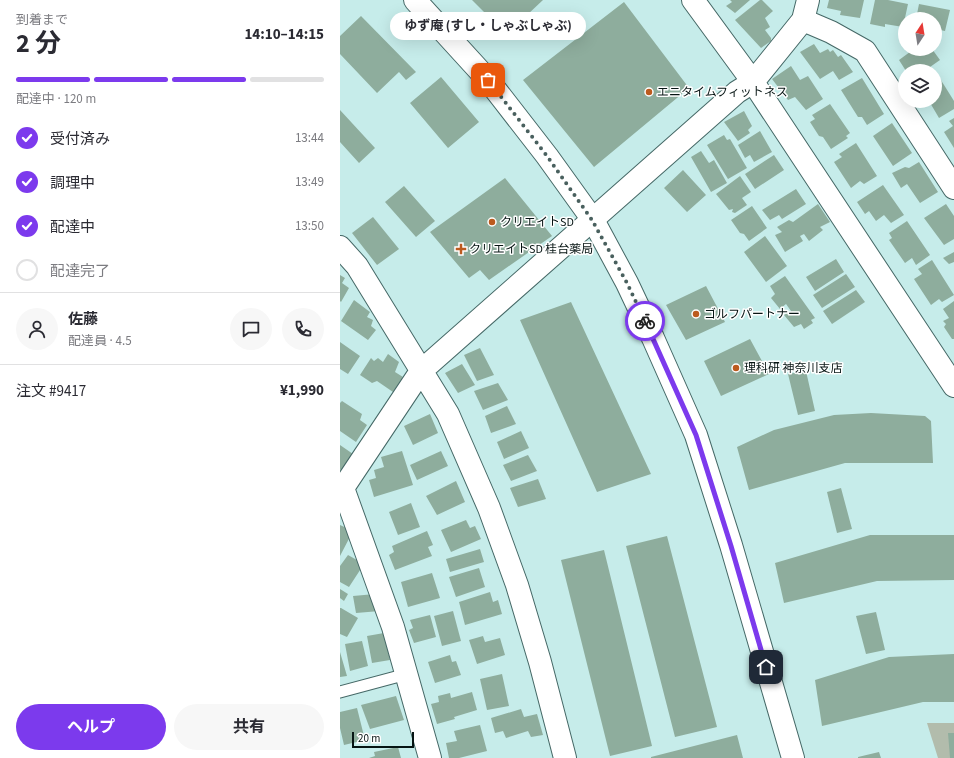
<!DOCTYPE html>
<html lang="ja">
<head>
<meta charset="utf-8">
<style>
  :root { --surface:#fff; --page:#f7f7f7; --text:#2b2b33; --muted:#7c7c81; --line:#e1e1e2; --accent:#7c3aed }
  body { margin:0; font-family:"Source Sans 3","Noto Sans JP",sans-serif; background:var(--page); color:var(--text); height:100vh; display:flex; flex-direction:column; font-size:15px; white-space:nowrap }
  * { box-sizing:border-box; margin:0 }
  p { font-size:13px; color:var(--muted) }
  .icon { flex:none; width:22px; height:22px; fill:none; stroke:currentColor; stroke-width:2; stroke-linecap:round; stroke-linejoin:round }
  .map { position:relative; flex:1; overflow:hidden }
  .sheet { display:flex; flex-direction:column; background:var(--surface); width:340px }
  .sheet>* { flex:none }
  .needle { width:26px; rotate:12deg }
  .tools { position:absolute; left:558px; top:12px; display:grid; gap:8px }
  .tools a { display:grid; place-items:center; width:44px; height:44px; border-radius:50%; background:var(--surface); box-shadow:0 4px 16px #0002; font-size:20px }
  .scale { position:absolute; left:12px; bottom:10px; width:62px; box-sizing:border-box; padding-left:4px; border:2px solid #061413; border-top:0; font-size:11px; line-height:14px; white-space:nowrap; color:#061413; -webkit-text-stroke:3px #fff; paint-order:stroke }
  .pin { position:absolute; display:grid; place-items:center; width:34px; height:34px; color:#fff; margin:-17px; border-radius:8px; box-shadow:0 2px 6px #0006 }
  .courier { position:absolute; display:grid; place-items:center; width:40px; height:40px; margin:-20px; border:3px solid #7c3aed; border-radius:50%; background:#fff; color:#222; box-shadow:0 1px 5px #0007 }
  .bubble { position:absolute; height:28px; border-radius:14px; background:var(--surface); box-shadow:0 4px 16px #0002; font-size:13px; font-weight:700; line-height:28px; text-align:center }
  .headline em { font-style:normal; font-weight:700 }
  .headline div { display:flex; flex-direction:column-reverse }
  .headline { display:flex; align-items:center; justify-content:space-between; height:68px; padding:0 16px }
  h1 { font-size:26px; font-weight:700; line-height:30px }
  .bar { display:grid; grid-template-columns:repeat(4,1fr); gap:6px 4px; align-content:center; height:48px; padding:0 16px }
  .bar i { height:5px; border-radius:3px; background:var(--line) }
  .bar .selected { background:var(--accent) }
  .bar p { grid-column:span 4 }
  .line { display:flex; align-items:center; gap:10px; padding:0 16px; border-top:1px solid var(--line) }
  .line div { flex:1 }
  .round { display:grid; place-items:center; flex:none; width:42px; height:42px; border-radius:21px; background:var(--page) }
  ol { padding:0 16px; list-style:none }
  li { display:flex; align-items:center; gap:12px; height:44px }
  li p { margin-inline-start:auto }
  li .icon { padding:4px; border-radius:50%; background:var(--accent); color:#fff; stroke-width:4 }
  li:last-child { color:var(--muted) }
  li i { width:22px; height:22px; border:2px solid var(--line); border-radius:50% }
  .cta { display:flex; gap:8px; margin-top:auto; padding:8px 16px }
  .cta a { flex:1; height:46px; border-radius:24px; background:var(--accent); color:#fff; font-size:16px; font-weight:700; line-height:46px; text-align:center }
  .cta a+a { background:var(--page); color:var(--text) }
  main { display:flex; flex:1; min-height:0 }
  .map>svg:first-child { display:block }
  .green { fill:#b2bcac }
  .building { fill:#8ead9d }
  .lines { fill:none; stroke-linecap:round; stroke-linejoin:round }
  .lane-casing { stroke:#456866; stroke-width:13 }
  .street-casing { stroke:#456866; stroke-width:24 }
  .secondary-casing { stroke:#456866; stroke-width:24 }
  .lane { stroke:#fff; stroke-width:11 }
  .street { stroke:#fff; stroke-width:22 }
  .secondary { stroke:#fff; stroke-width:22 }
  .done { stroke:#49605e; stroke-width:4; stroke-dasharray:0 7.2 }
  .route { stroke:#7c3aed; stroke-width:5 }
  .poi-dot { fill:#bc5a1e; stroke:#fff; stroke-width:1.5 }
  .labels { text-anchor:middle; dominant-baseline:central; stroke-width:3; stroke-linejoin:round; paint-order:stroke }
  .poi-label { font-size:12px; fill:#061413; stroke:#fff; text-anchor:start }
</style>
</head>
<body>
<main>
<section class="sheet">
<div class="headline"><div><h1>2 分</h1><p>到着まで</p></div><em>14:10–14:15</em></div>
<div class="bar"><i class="selected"></i><i class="selected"></i><i class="selected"></i><i></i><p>配達中 · 120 m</p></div>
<ol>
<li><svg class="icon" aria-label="check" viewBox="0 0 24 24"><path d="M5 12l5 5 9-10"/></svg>受付済み<p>13:44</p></li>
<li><svg class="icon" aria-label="check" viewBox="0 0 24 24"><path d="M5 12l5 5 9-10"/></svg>調理中<p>13:49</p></li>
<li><svg class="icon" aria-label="check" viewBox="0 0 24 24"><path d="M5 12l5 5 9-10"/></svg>配達中<p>13:50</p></li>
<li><i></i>配達完了</li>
</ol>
<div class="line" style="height:72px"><a class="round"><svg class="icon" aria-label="person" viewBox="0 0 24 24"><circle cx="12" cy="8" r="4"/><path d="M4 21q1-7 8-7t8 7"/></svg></a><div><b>佐藤</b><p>配達員 · 4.5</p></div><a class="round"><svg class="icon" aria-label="chat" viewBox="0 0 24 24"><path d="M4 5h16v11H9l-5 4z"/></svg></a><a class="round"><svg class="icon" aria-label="phone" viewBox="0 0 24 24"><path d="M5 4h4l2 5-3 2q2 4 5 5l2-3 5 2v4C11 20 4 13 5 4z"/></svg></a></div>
<div class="line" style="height:52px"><div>注文 #9417</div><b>¥1,990</b></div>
<div class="cta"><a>ヘルプ</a><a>共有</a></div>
</section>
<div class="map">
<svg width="614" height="758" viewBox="0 0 614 758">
  <rect width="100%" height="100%" fill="#c6ecea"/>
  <path class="green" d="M587,723H614V758H598Z"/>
  <path class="building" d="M132,0H203L170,31L156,15L151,19Z
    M390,0H410L395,13L386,6L392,2Z
    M420,0H422L433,11L425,18L430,27L425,30L431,38V41L421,48L395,20Z
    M489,0H524L520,18L500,15L501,11L487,8Z
    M535,0H548L568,4L563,27L545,24V27L530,24Z
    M284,2L349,88L254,167L183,80Z
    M579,4L610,10L605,31L595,29V19H576Z
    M122,12L136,28L133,31L118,15Z
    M21,16L76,72L66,80L59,72L37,93L0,54V36Z
    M474,44L480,53L488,49L490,52L493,50L498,57L501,55L513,72L499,80L493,71L480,79L460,52Z
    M574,49L577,52L582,49L586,53L592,49L600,60L590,67L593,71H566L559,60Z
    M451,66L460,80L468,76L483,99L466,110L455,97L448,100L432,79Z
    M101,77L139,122L108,148L70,103Z
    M599,77L614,101V109L599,118L589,101H595V79Z
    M522,78L544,114L527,125L522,117H518L501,90Z
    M490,104L510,133L506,136L508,138L491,149L483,137L479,136L470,122L475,119L472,115Z
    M0,110L35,148L19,163L0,142Z
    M404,111L412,126L408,130L410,133L398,141L384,122Z
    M614,118V148L604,132L613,126L609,121Z
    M552,123L572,153L553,166L533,136Z
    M420,131L432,152L414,162L410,155L405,158L398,145Z
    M384,135L387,140L390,139L407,168L388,179L367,145Z
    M516,143L537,176L524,184L520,181L511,188L494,162L502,157L499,154Z
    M361,151L369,163L374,160L387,183L371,192L351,157Z
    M434,155L444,170L415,189L405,174Z
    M579,162L598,192L580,203L567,184L561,188L552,173L565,167L569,168Z
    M343,170L366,195L347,212L324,188Z
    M400,176L411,192L402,198L407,205L395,213L392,212L393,209L389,210L376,194Z
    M165,178L212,236L149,280L140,270L129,278L90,232Z
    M543,185L564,215L551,223L544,215L536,221L529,211L525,214L517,202Z
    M64,186L95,221L76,237L45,202Z
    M456,189L466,204L442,219L439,215L430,220L422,210Z
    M478,204L490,222L480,227L483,230L469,241L464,234L460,236L463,241L445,252L435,235L442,232L437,227L449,220L453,222Z
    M606,204L614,216V239L604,245L584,218Z
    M412,206L427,228L409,241L404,234L400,233L391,220Z
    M33,217L59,249L37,265L12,233Z
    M567,221L590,255L576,265L572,258L565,263L549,240L552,238L549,233Z
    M425,236L447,266L426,282L404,252Z
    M614,252V262L609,264L603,258Z
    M496,259L504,272L475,291L466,277Z
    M592,260L614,295L602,302L599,299L591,305L574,279L582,274L578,269Z
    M506,274L515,287L482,308L473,295Z
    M0,275L5,278L2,283L9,288L1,302L0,301Z
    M445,276L475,318L471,320L473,323L464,329L461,324L454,327L444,315L451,311L446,304L440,309L431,298L435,294L430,286Z
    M366,286L385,322L346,340L326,305Z
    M516,290L525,302L492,324L483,311Z
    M14,300L30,312L27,317L33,320L31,326L36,330L28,340L1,321Z
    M614,301V339H612L604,327L606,324L603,321L609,318L603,309Z
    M231,302L311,474L257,492L180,320Z
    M410,339L429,374L381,396L364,361Z
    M0,342L20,356L8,374L0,369Z
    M140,348L154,375L137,381L124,355Z
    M48,354L59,362L55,372L63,377L53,392L37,381L32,383L20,375L31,358L34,361L38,358L43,362Z
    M122,364L135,385L118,393L105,373Z
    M466,371L475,411L458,415L448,374Z
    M158,383L168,400L143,410L134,391Z
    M2,401L22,414L20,420L27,425L16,442L0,431V403Z
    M167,406L176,424L151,433L145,416Z
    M531,413L585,416L591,421L593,463H505L409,490L397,447L434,430L494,415Z
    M90,414L98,433L73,445L64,426Z
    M181,431L189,448L164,459L157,442Z
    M0,445L13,454L1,471L0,469Z
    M62,451L73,485L34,497L29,480L36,478L34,470L44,467L41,457Z
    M101,451L108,466L77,480L70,465Z
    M188,455L197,471L171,481L163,465Z
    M198,479L206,499L178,507L170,488Z
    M116,481L125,502L97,515L86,496Z
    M501,488L512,529L497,533L487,492Z
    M71,503L80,527L58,535L49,512Z
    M126,520L130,528L135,526L141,539L111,552L101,530Z
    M0,525L13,531L0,556Z
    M87,531L93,545L88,547L92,556L55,570L49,555L54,552L52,546Z
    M530,535H614V580L537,581L444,603L435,563Z
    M327,536L377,727L335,737L286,546Z
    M140,549L144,562L110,572L106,559Z
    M264,550L312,746L270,756L221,560Z
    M8,555L24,564L9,587L0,582V566Z
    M139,568L145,587L116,597L109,577Z
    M92,573L100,598L68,607L61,582Z
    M0,589L8,594L4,601L0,598Z
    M150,592L153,602L158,600L162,614L125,625L119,602Z
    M35,594L40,611L16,613L13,596Z
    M0,608H1L18,618L7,637L0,634Z
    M113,611L121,641L102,646L94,616Z
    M536,612L545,650L526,654L516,616Z
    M90,615L96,637L74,643L69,630L73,628L70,620Z
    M44,633L50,660L32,663L27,636Z
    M143,636L145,642L160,638L165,655L137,664L129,640Z
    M22,641L28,666L10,671L5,644Z
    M0,652L7,676L0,677Z
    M614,654V702H583L482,726L475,680L549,657Z
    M110,655L112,662L116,661L121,675L95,683L88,662Z
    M162,674L169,706L147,710L140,679Z
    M132,692L137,710L114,717L115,719L97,724L91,704L99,702L98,696L110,693L111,698Z
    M56,696L64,720L30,729L21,705Z
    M17,708L25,740L4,745L0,728V712Z
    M181,709L184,717L197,714L203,735L191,737L188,731L166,738L163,731L155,733L151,718Z
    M140,725L147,751L119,758H109L106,743L117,741L114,731Z
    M608,733H614V758H610Z
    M397,735L403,758H311V757Z
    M58,747L61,758H29L35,756L34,752Z
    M539,752L541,758H518V757Z"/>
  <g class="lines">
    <defs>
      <path id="lane" d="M0,692L67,674"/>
      <path id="street" d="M353,0L413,82L614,386
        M463,20L491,32L525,51L614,188
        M0,247L17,266L108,414L149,508L177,585L200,662L225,758
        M3,488L53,627L90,758
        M0,494L3,488L81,371L397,92L413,82L463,20L468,0"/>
      <path id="secondary" d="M75,0L148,80L207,156L253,220L287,283L313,338L356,435L391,545L453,758"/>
    </defs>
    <use href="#lane" class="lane-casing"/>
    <use href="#street" class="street-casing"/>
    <use href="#secondary" class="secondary-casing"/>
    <use href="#lane" class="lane"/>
    <use href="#street" class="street"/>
    <use href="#secondary" class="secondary"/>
  </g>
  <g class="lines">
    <path class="done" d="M148,80L207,156L252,220L287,283L305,321"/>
    <path class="route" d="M305,321L356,435L391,546L426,667"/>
  </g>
  <g class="poi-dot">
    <circle cx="309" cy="92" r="4"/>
    <circle cx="152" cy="222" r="4"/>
    <path d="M119 243h4v4h4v4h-4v4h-4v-4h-4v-4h4z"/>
    <circle cx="356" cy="314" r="4"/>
    <circle cx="396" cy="368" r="4"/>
  </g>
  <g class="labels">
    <g class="poi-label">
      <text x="317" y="92">エニタイムフィットネス</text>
      <text x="160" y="222">クリエイトSD</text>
      <text x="129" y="249">クリエイトSD 桂台薬局</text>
      <text x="364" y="314">ゴルフパートナー</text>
      <text x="404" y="368">理科研 神奈川支店</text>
    </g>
  </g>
</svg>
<div class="tools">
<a><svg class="needle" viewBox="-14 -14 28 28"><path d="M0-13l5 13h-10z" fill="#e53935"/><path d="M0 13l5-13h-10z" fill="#7c7c81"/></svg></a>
<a><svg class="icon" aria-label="layers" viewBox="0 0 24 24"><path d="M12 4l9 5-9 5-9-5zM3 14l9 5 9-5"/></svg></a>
</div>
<div class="scale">20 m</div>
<div class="pin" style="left:148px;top:80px;background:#ea580c"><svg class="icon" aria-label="bag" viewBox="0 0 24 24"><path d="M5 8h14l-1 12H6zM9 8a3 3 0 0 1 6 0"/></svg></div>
<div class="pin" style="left:426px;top:667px;background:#1f2937"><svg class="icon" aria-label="home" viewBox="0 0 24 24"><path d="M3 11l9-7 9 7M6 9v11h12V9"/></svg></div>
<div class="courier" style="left:305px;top:321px"><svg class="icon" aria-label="bike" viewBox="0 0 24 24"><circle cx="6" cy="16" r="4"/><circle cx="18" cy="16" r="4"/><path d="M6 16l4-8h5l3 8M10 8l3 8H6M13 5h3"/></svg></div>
<div class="bubble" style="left:50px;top:12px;width:196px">ゆず庵 (すし・しゃぶしゃぶ)</div>
</div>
</main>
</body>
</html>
